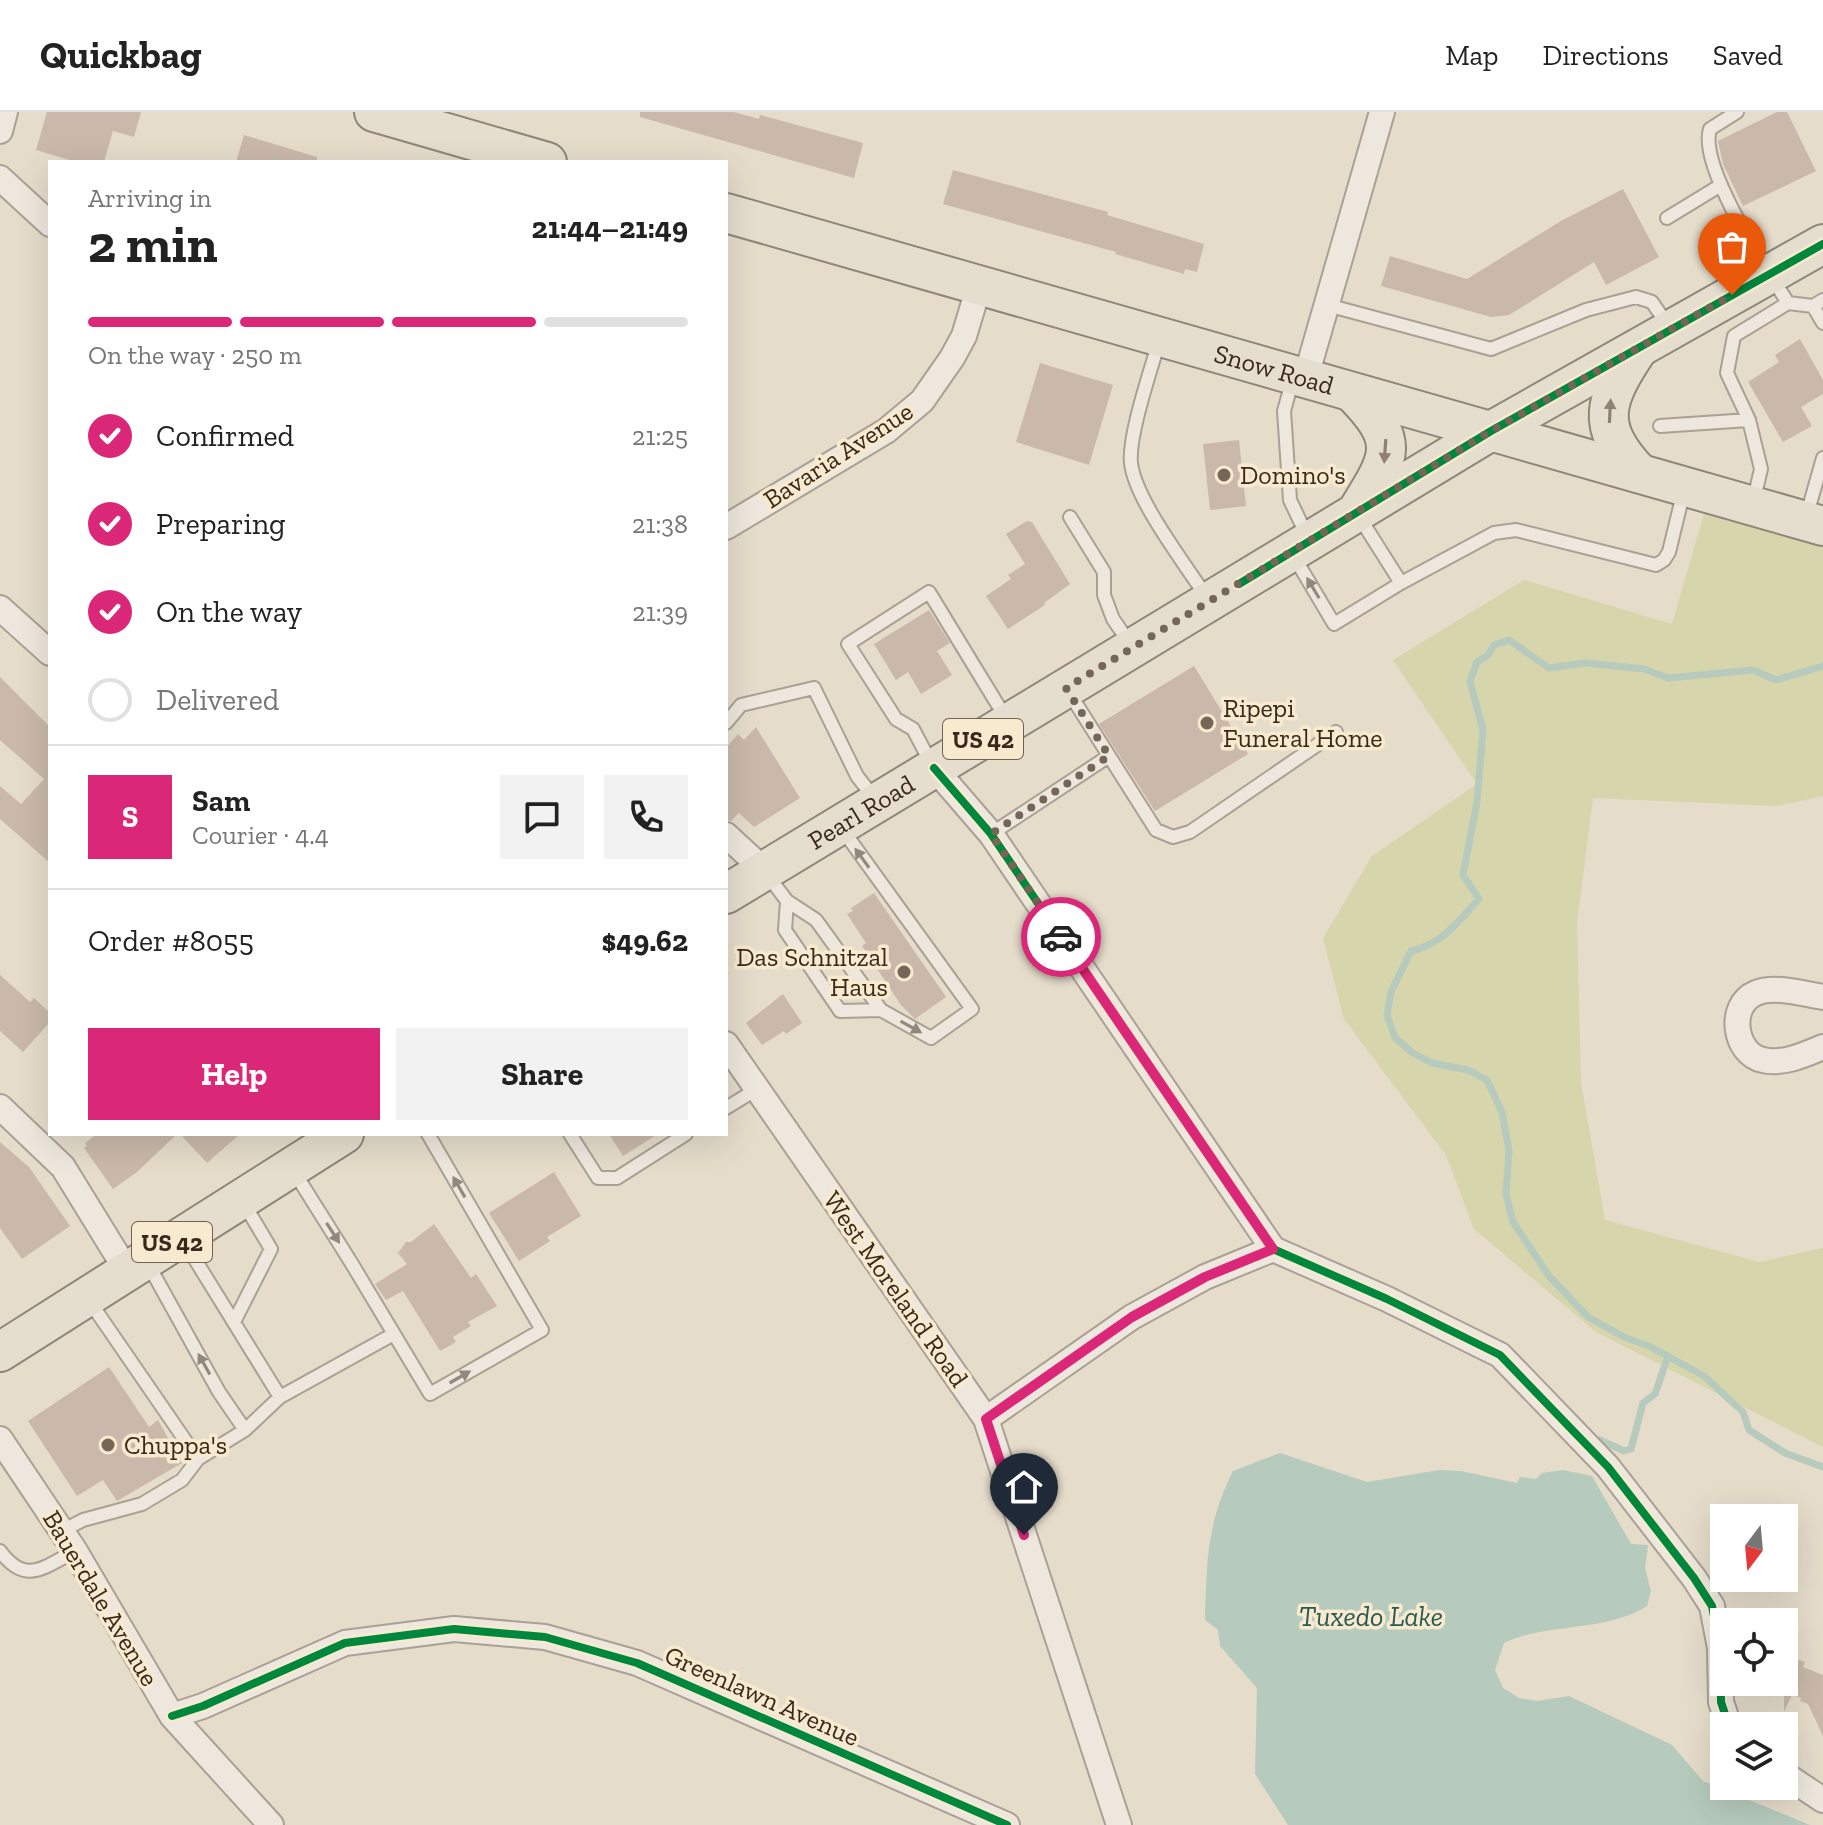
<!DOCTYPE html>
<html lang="en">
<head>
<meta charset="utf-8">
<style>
  :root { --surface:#fff; --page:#f2f2f2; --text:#222; --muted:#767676; --line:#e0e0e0; --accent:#db2777 }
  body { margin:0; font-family:"Zilla Slab",serif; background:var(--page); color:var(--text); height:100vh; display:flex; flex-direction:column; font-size:30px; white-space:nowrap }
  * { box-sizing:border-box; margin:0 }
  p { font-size:26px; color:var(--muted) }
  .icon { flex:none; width:44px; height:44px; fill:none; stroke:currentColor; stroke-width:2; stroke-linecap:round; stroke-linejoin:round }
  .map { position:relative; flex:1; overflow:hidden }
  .drawer { position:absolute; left:48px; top:48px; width:680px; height:976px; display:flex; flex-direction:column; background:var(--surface); border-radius:0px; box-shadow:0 8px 32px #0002 }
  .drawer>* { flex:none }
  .needle { width:52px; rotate:196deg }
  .fabs { position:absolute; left:1710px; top:1392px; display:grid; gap:16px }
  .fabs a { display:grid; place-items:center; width:88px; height:88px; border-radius:0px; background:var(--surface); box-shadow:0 8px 32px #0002; font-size:40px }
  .pin { position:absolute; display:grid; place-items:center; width:68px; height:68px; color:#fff; margin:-82px -34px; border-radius:50% 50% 50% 0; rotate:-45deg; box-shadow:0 0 8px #0007 }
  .pin .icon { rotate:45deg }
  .courier { position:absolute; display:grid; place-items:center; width:80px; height:80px; margin:-40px; border:6px solid #db2777; border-radius:50%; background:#fff; color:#222; box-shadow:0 2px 10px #0007 }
  .headline em { font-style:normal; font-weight:700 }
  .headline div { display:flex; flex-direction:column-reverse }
  .headline { display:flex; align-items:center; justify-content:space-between; height:136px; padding:0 40px }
  h1 { font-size:52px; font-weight:700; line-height:60px }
  .bar { display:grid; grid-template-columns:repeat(4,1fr); gap:12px 8px; align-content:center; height:96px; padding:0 40px }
  .bar i { height:10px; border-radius:6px; background:var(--line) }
  .bar .selected { background:var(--accent) }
  .bar p { grid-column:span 4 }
  .line { display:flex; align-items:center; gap:20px; padding:0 40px; border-top:2px solid var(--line) }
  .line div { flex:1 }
  .round { display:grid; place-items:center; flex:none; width:84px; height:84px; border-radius:0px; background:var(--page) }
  ol { padding:0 40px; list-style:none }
  li { display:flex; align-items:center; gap:24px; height:88px }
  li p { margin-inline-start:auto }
  li .icon { padding:8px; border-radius:50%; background:var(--accent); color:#fff; stroke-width:4 }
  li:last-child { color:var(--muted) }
  li i { width:44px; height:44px; border:4px solid var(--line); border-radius:50% }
  .action { display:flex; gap:16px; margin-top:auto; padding:16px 40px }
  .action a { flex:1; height:92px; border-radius:0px; background:var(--accent); color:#fff; font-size:32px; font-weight:700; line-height:92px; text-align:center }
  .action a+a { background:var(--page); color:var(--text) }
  header { display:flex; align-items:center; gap:48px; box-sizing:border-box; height:112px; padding:0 40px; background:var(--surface); border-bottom:2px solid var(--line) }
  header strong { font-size:38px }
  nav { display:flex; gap:44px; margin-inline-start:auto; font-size:28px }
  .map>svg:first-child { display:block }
  .green { fill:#d7d5ab }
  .water { fill:#b6cabd }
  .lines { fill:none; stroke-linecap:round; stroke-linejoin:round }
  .stream { stroke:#b6cabd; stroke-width:7 }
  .building { fill:#cab9aa }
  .lane-casing { stroke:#aaa194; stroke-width:16 }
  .street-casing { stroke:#aaa194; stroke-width:28 }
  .primary-casing { stroke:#8f867a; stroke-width:42 }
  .lane { stroke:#ede7dd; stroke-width:12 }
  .street { stroke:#ede7dd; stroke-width:24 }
  .primary { stroke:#e5ddcd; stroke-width:38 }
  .cycleway-casing { stroke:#f8eace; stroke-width:13 }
  .cycleway { stroke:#00873e; stroke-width:8 }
  .oneway { fill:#8f8274 }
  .oneway2 { fill:#93887c }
  .done { stroke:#756758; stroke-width:8; stroke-dasharray:0 14.4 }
  .route { stroke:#db2777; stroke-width:10 }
  .poi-dot { fill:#756758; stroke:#f8eace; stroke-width:3 }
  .labels { text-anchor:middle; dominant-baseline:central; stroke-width:7; stroke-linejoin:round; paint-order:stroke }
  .shield { fill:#f8eace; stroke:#726251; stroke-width:2 }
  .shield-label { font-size:24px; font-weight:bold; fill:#39281b }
  .street-label { font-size:26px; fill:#39281b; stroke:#f8eace }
  .poi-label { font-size:26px; fill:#39281b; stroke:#f8eace; text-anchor:start }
  .water-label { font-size:28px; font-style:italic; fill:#295a55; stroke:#f8eace }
</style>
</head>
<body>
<header>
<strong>Quickbag</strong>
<nav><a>Map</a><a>Directions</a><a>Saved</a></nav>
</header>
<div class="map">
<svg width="1823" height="1713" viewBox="0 0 1823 1713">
  <rect width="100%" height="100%" fill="#e5dcca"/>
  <path class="green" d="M1706,395L1823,429V684L1777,694L1593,686L1577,811L1581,970L1605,1108L1759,1150L1823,1136V1335L1596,1220L1474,1117L1446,1043L1344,907L1323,826L1372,744L1477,672L1393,548L1524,468L1672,512Z"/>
  <path class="water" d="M1280,1341L1367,1370L1439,1358L1461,1359L1517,1371L1520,1365L1536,1367L1542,1361L1563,1358L1592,1364L1631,1432L1648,1433L1645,1456L1651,1479L1647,1494C1604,1521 1548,1510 1504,1531L1495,1558L1503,1576L1519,1586L1537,1589L1569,1584L1672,1633L1703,1669L1810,1713H1288L1255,1662L1257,1576L1220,1534L1218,1518L1205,1508C1207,1449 1206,1414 1233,1359Z"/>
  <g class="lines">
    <path class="stream" d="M1823,554L1776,568L1753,558L1668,566L1644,557L1586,551L1549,556L1509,528L1494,533L1488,543L1477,550L1470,569L1483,618L1477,690L1463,763L1479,787C1458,810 1442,832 1411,839L1391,880L1387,903L1395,926L1413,941L1432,951L1468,958L1487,968L1502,1000L1509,1039L1506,1082L1513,1110L1549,1164L1588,1205L1626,1226L1649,1234L1704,1264L1743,1300L1749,1318L1785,1341L1823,1355
      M1600,1328L1624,1339L1631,1337L1643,1291L1655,1282L1668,1244"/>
  </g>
  <path class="building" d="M47,0H141L134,25L113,19L104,50H76L36,38Z
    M640,0H734L759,7L760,3L863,31L854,66L640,5Z
    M1777,0H1787L1816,59L1743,94L1723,52L1718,29Z
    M244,23L317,45V50H236Z
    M953,58L1108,100L1107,103L1204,132L1197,160L1185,157L1184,162L1115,142L1116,140L943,92Z
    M1623,77L1659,145L1606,173L1594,150L1509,203L1491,205L1381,174L1390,144L1467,167L1561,109Z
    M1800,227L1823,268V282L1801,295L1812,314L1783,330L1748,270L1779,250L1775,243Z
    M1040,251L1113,273L1089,353L1016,330Z
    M1239,328L1246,394L1210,398L1203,332Z
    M1027,409L1032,410L1070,472L1044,491L1045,493L1008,517L986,484L1011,467L1008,463L1025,452L1006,422Z
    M929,498L950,531L937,539L952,563L921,582L908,560L896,568L874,532Z
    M1194,554L1248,642L1155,699L1099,612Z
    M0,565L50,615V751L0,707V674L21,692L44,667L0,628Z
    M756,615L800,686L754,715L739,701L731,709L726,708V636L738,622L744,628Z
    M874,781L946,885L915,907L901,893L862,834L866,831L847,802L853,799L851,796Z
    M0,863L30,890L34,886L50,901V910L23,940L0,919Z
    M783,882L802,911L786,922L784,919L762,933L746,911Z
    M97,1022H177L137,1060L113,1077L84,1036L87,1034L85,1031Z
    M180,1022H240L207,1051Z
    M609,1022H658L623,1044Z
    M0,1030L29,1055L70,1114L22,1147L0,1116Z
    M554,1060L581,1104L547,1125L550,1129L519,1149L489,1101Z
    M434,1112L471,1166L476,1162L497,1194L468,1210L471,1214L453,1225L456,1230L440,1239L403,1179L386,1188L375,1172L407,1152L398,1141L406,1130H411Z
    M109,1255L149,1315L158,1308L182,1351L117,1389L103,1368L77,1384L28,1309Z
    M1784,1543L1805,1550L1803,1555L1823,1563V1624L1808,1592L1800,1589L1801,1586L1792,1583L1784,1600Z"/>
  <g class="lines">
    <defs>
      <path id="lane" d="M1737,0L1710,17C1698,54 1766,156 1788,191L1813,194
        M1667,106L1721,73
        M1823,188L1813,194L1823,211
        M1327,193L1491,237L1586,198L1636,185L1652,190L1669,215
        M1159,229C1151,258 1128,324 1131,351C1135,388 1186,453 1207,486
        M1293,266L1284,299L1290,388L1308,426
        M1660,314L1749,308
        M1753,391L1761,357L1749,308L1727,261L1734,224L1788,191
        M1358,403L1401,471
        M1070,405L1104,460V483L1113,507L1131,533
        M1806,406L1823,346
        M1293,443L1334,512L1401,471L1494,421L1516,418L1656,453L1664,448L1669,440L1684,378
        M1068,579L1156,718L1173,725L1190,720L1336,620
        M726,611L741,593L814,576L857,664L875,687
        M931,651L913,617L896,607L848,532L929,480L1007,608
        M991,722L1109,644
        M766,761L787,789L816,808L881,898L931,926L972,897L842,717
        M787,789L785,818L840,899L881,898
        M726,996L757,977
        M570,1022L598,1066H617L686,1022
        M293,1058L352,1152L430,1282L542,1218L428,1022
        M183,1128L280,1285
        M148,1152L219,1280L245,1318
        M88,1187L198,1347
        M234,1210L271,1137L243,1090
        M62,1419L83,1408L142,1392L182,1368L198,1347L245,1318L280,1285L392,1223
        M0,1439C26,1474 44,1455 75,1439"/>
      <path id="street" d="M0,19L5,0
        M0,66L50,112
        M1305,268L1382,0
        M726,415L886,319L922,289L952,246L964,224L979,174
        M0,496L50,541
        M934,656L991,722L1273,1137L1387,1187L1500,1243L1608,1355L1694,1466L1712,1494L1720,1536L1721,1590L1729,1614
        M726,723L765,759
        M1823,885C1803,882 1775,873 1756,881C1727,893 1734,942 1763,948C1783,953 1806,942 1823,935
        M726,932L986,1307L1119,1713
        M0,995L63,1055L127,1159
        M986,1307L1132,1205L1205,1165L1273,1137
        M0,1327L75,1439L172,1604L271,1713
        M172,1604L203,1594L345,1531L454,1517L545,1525L637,1551L1007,1713
        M1784,1662L1823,1688"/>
      <g id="primary">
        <path d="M374,0L547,50"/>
        <path id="s1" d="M726,101L1823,414"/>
        <path d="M1638,237C1605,287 1593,313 1639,361"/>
        <path d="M1353,281C1400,329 1392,343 1359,396"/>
        <path id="s2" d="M726,782L1491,319L1823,132"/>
        <path d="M0,1240L344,1022"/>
      </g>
    </defs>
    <use href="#lane" class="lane-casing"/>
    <use href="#street" class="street-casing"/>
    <use href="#primary" class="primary-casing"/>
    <use href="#lane" class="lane"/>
    <use href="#street" class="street"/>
    <use href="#primary" class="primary"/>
    <defs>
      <path id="cycleway" d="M1239,472L1491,319L1823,132
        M934,656L991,722L1273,1137L1387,1187L1500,1243L1608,1355L1694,1466L1712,1494L1720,1536L1721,1590L1729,1614
        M172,1604L203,1594L345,1531L454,1517L545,1525L637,1551L1007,1713"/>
    </defs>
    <use href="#cycleway" class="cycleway-casing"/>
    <use href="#cycleway" class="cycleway"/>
  </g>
  <defs><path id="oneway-solid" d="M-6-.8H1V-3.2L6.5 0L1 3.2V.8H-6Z" transform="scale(2)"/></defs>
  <g class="oneway">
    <use href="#oneway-solid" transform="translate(1610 299) rotate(-87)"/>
    <use href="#oneway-solid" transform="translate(1385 339) rotate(94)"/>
  </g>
  <g class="oneway2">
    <use href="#oneway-solid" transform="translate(1313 476) rotate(-121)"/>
    <use href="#oneway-solid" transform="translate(862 746) rotate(-126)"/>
    <use href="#oneway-solid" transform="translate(911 915) rotate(29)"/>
    <use href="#oneway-solid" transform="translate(459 1075) rotate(-120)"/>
    <use href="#oneway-solid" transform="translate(333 1121) rotate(57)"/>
    <use href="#oneway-solid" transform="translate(204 1252) rotate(-119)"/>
    <use href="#oneway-solid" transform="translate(460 1265) rotate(-30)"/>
  </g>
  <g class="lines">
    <path class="done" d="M1061,825L991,722L1109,644L1066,576L1491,319L1732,183"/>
    <path class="route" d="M1024,1423L986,1307L1132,1205L1205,1165L1273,1137L1061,825"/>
  </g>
  <g class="poi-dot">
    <circle cx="1224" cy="363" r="8"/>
    <circle cx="1207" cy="611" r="8"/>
    <circle cx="904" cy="860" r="8"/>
    <circle cx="108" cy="1333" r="8"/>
  </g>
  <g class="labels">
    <g class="shield">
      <rect x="943" y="607" width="80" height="40" rx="6"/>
      <rect x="132" y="1110" width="80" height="40" rx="6"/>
    </g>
    <g class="shield-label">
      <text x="983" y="627">US 42</text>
      <text x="172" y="1130">US 42</text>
    </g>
    <g class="street-label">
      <text stroke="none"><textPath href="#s1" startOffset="570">Snow Road</textPath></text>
      <text transform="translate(838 343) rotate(-33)">Bavaria Avenue</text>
      <text stroke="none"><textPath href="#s2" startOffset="158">Pearl Road</textPath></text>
      <text transform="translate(896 1177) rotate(55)">West Moreland Road</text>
      <text transform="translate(101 1486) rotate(59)">Bauerdale Avenue</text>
      <text transform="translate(762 1584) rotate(24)">Greenlawn Avenue</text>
    </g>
    <g class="poi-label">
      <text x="1240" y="363">Domino's</text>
      <text x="1223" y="596">Ripepi<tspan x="1223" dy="30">Funeral Home</tspan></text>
      <text x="888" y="845" text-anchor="end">Das Schnitzal<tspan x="888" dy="30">Haus</tspan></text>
      <text x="124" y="1333">Chuppa's</text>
    </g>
    <g class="water-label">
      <text x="1371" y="1504">Tuxedo Lake</text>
    </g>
  </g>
</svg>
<div class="fabs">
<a><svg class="needle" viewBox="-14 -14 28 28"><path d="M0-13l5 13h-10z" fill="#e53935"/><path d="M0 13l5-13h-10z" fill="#767676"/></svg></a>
<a><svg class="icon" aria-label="locate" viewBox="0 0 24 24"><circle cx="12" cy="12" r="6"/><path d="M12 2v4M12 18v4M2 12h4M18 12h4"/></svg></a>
<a><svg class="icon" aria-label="layers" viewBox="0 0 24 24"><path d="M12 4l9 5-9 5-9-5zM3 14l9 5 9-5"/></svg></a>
</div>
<div class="pin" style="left:1732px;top:183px;background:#ea580c"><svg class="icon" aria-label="bag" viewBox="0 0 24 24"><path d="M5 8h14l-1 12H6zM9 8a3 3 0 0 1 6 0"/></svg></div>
<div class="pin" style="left:1024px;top:1423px;background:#1f2937"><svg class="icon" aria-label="home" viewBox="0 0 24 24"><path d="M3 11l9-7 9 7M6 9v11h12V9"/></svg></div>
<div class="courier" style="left:1061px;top:825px"><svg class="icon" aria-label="car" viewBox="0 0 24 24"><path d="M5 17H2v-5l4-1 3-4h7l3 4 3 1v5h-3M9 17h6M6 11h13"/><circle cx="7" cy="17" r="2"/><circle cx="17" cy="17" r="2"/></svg></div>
<section class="drawer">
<div class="headline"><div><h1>2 min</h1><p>Arriving in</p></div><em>21:44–21:49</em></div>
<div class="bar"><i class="selected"></i><i class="selected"></i><i class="selected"></i><i></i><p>On the way · 250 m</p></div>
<ol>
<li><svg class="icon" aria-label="check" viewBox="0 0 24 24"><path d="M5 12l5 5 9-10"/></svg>Confirmed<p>21:25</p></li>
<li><svg class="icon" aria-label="check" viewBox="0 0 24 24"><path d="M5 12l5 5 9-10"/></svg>Preparing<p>21:38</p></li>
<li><svg class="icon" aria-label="check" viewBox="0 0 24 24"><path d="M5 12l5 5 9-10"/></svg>On the way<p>21:39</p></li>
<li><i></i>Delivered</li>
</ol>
<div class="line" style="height:144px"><b class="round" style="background:var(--accent);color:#fff">S</b><div><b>Sam</b><p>Courier · 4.4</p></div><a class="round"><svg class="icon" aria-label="chat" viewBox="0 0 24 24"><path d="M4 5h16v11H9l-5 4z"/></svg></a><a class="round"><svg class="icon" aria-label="phone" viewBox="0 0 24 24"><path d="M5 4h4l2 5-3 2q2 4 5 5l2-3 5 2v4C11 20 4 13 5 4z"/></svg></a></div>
<div class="line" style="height:104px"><div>Order #8055</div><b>$49.62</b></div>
<div class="action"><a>Help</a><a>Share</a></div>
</section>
</div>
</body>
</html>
